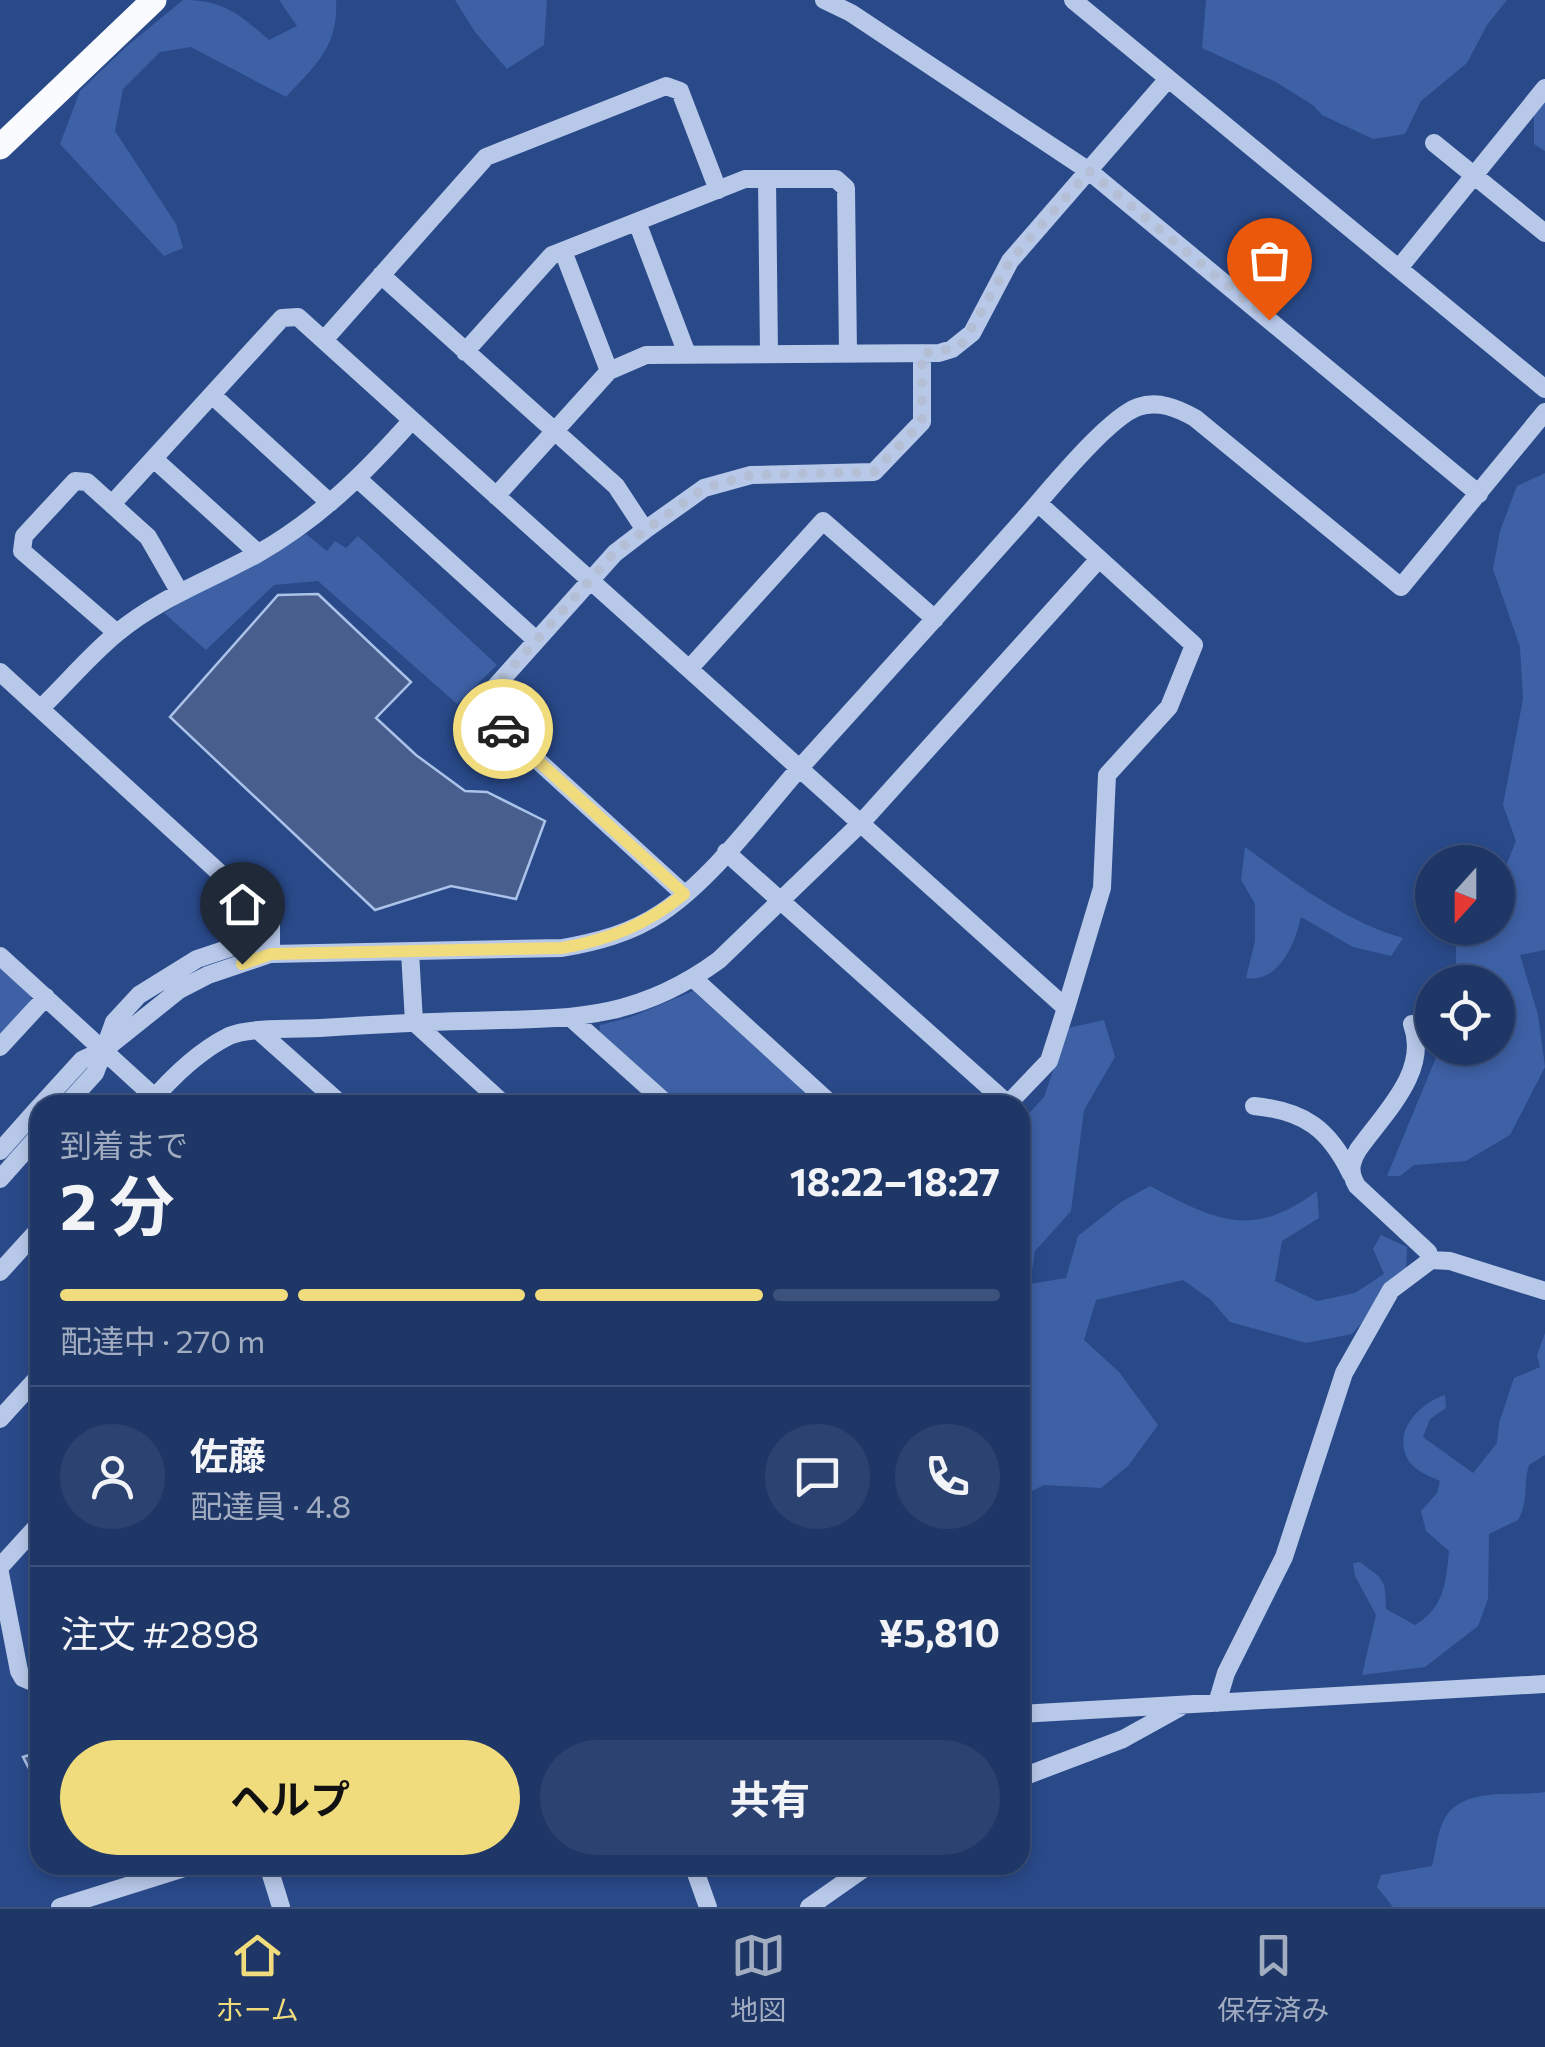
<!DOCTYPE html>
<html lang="ja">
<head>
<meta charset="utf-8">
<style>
  :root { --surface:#1f3767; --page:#2c4270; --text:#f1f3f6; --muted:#a1acc0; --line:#3c517b; --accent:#f0db7d }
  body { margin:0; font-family:Commissioner,"Noto Sans JP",sans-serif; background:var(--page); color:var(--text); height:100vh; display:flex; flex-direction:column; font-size:38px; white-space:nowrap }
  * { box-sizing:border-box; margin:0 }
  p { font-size:32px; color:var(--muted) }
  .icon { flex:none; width:55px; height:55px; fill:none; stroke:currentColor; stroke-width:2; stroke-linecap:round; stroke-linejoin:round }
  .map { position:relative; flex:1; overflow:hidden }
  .side { position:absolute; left:30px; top:1095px; width:1000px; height:780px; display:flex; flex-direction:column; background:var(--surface); border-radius:30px; box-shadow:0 5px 15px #0003,0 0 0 2px var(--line) }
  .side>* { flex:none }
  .needle { width:65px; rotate:201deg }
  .tools { position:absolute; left:1415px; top:845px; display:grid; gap:20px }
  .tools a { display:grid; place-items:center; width:100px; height:100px; border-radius:50%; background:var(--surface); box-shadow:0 5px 15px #0003,0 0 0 2px var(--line); font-size:50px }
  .pin { position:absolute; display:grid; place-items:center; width:85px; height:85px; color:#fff; margin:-102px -42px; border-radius:50% 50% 50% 0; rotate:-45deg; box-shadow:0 0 10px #0007 }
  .pin .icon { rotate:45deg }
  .courier { position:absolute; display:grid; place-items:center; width:100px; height:100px; margin:-50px; border:8px solid #f0db7d; border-radius:50%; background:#fff; color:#222; box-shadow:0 2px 12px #0007 }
  .head em { font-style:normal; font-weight:700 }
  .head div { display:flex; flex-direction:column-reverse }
  .head { display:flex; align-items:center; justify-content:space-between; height:170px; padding:0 30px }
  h1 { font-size:65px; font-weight:700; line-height:75px }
  .bar { display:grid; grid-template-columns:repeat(4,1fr); gap:15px 10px; align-content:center; height:120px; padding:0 30px }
  .bar i { height:12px; border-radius:8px; background:var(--line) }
  .bar .current { background:var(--accent) }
  .bar p { grid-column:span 4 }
  .line { display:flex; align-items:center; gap:25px; padding:0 30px; border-top:2px solid var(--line) }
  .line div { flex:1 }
  .round { display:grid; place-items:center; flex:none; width:105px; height:105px; border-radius:52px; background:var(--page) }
  .button { display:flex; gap:20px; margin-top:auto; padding:20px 30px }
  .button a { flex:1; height:115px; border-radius:60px; background:var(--accent); color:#111; font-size:40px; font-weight:700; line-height:115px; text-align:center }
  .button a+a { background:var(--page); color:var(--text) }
  .dock { display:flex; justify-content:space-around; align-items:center; height:140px; border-top:2px solid var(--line); background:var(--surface); font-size:28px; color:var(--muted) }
  .dock a { display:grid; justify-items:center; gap:5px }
  .dock .current { color:var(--accent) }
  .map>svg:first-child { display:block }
  .green { fill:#3e61a6 }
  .water { fill:#485f8d; stroke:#abc2e9; stroke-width:2.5 }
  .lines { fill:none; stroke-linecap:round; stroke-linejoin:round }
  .minor { stroke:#b7c8e9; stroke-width:18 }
  .major { stroke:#f9fbfe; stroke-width:25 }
  .done { stroke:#b4bfd6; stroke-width:10; stroke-dasharray:0 18 }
  .route { stroke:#f0db7d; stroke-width:12 }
</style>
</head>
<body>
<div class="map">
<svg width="1545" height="1907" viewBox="0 0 1545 1907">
  <rect width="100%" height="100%" fill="#294989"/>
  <path class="green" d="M183,0C224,0 239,14 269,40L297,26L279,0H336C339,46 315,66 286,97L191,47L160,52L123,89L115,131L176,224L183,248L164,256L60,144L80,91L127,46Z
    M455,0H547L544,45L507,69L475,32Z
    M1206,0H1507L1487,25L1467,63L1421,101L1405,134L1373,139L1322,115L1314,106L1276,82L1202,48Z
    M1545,97V151L1534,144V111Z
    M1545,473V950L1520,955L1538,1015L1545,1067L1510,1135L1466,1161L1414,1165L1400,1176H1387L1440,1048H1498V982H1456V928H1498V876L1503,873L1516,841L1503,805L1523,699L1520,647L1493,569L1500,531L1517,486Z
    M306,534L327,551L335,541L346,548L358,536L497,665L457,704L318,581L274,585L206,650L164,613L206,586L243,572Z
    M1245,847C1293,882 1346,922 1403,938L1391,956L1353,947L1301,917C1295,944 1279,983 1246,978L1255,941V904L1241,880Z
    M0,968L32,996L29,1003L0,1035Z
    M693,991L820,1105H680L599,1033L600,1025L631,1017Z
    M1104,1020L1115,1057L1084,1110L1071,1211L1035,1251L1030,1284L1066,1278L1078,1236L1121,1202L1150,1186C1215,1220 1252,1240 1317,1191L1319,1218L1282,1241L1275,1281L1317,1301L1355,1293L1384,1274L1373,1249L1381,1235L1407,1247L1406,1272L1352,1334L1306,1343L1230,1322L1211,1300L1183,1280L1096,1300L1084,1340L1119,1372L1158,1425L1128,1466L1101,1488L1044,1485L1020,1497V1123L1044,1097L1068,1028Z
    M1545,1333V1455L1529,1465C1523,1484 1529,1501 1518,1520L1489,1534L1488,1599L1478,1626L1425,1667L1362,1675L1376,1615L1355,1576L1353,1563L1360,1562C1385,1581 1385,1577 1386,1609L1415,1625C1444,1608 1446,1583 1449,1551L1426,1531L1421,1511L1437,1493L1440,1481C1429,1476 1413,1470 1407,1458C1393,1429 1421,1403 1445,1395L1446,1408L1430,1419L1423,1437L1473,1473L1497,1443L1499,1423L1514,1378L1540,1367L1537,1355Z
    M1545,1792V1907H1393L1377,1887L1381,1875L1432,1866C1436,1852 1437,1831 1445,1818C1463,1786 1515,1797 1545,1792Z"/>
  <path class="water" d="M318,594L411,682L376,718L416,755L465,791L487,792L545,821L516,899L451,886L375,910L170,717L278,595Z
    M38,1752L40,1754V1812L36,1804V1782L23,1757Z"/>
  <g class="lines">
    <path class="minor" d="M824,0L851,13L1089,171L1479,494
      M1073,0L1545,389
      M1434,143L1545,233
      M767,179L769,354
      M637,222L687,354
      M563,251L609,371
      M1399,268L1545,88
      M381,275L616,486L645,530L615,553L478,706L684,894
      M324,340L486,157L666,86L680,91L718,190
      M465,352L552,255L745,179H836L846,188L848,353
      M212,395L330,503
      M154,459L258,553
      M359,480L536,640
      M496,496L609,371L646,355L939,353L952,349L972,333L1010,261L1168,79
      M112,504L282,318L298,317L412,420
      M645,530L704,488L751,475L874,472L922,422V353
      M117,633L22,551L24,536L75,481L87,482L148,537L179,591
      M689,669L823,521L935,619
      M0,672L271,920V954
      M41,708C66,684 90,655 117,633C159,598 210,580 257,554C319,519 365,473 412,420L1066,1008
      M726,852L1008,1104
      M410,952L414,1022L505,1105
      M0,956L162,1104
      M693,978L832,1105
      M571,1018L668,1105
      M1412,1024C1430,1072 1383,1114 1358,1150C1350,1164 1349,1172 1357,1186L1428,1252L1431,1260
      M260,1032L342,1105
      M0,1047L46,997
      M41,1105L82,1060L104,1050L114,1022L139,995L197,959L236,946L271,954L562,948C597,942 631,933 661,913C712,879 757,817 797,771C875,685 953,599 1030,512C1052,487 1109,417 1138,407C1158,400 1177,408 1195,418L1401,587L1545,412
      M66,1105L95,1073L104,1050L179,990L208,975L270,954
      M148,1105C170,1079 199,1051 229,1036C250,1027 296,1029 320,1028C368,1025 417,1022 465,1021C566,1018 633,1023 719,960L861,823L1099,559
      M1007,1105L1049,1061L1066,1008L1102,888L1107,775L1169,707L1194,645L1038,503
      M1254,1106C1305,1111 1329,1129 1351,1174
      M0,1151L40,1106
      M0,1179L40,1134
      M0,1272L40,1228
      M0,1419L40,1375
      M0,1567L40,1523
      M0,1573L19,1671L23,1678L30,1681L40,1675
      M1217,1703L1226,1673L1284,1557L1344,1373L1391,1290L1431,1260L1450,1261L1545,1291
      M1020,1714L1545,1684
      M1020,1778L1123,1739L1179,1708
      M268,1865L281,1907
      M693,1865L708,1907
      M60,1907L194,1865
      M809,1907L869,1865"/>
    <path class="major" d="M0,147L154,0"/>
  </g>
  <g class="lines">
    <path class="done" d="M503,729L478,706L615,552L704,488L751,475L874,472L922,422V353L952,349L964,342L1010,261L1089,171L1269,320"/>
    <path class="route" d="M242,964L271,954L562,948C609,940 647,924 684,894L503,729"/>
  </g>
</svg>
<div class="tools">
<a><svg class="needle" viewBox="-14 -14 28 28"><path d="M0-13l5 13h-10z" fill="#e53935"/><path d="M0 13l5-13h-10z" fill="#a1acc0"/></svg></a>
<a><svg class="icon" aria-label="locate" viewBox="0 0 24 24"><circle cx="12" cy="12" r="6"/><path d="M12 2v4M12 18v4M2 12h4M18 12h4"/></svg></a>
</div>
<div class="pin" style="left:1269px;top:320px;background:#ea580c"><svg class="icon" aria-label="bag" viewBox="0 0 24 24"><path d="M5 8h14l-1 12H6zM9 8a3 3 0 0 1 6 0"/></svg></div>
<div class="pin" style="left:242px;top:964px;background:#1f2937"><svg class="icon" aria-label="home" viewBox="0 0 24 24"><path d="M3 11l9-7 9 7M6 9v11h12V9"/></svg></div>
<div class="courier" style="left:503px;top:729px"><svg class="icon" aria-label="car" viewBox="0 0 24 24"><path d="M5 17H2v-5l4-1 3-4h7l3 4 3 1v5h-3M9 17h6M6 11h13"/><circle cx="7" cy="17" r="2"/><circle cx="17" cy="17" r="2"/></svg></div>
<section class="side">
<div class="head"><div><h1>2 分</h1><p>到着まで</p></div><em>18:22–18:27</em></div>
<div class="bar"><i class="current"></i><i class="current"></i><i class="current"></i><i></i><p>配達中 · 270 m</p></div>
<div class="line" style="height:180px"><a class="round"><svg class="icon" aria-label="person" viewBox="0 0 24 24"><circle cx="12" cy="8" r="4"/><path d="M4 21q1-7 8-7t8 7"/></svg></a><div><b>佐藤</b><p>配達員 · 4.8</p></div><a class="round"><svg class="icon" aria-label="chat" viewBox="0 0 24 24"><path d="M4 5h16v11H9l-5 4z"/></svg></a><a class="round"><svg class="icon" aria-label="phone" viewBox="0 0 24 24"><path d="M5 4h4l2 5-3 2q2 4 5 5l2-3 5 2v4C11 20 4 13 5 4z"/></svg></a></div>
<div class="line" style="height:130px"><div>注文 #2898</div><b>¥5,810</b></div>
<div class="button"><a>ヘルプ</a><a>共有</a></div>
</section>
</div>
<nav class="dock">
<a class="current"><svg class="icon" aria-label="home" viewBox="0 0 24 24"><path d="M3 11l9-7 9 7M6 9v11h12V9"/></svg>ホーム</a>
<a><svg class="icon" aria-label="map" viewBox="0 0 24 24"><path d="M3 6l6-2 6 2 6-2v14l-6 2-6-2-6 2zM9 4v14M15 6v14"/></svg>地図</a>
<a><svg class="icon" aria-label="saved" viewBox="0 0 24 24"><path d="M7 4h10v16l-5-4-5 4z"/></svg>保存済み</a>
</nav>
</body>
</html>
